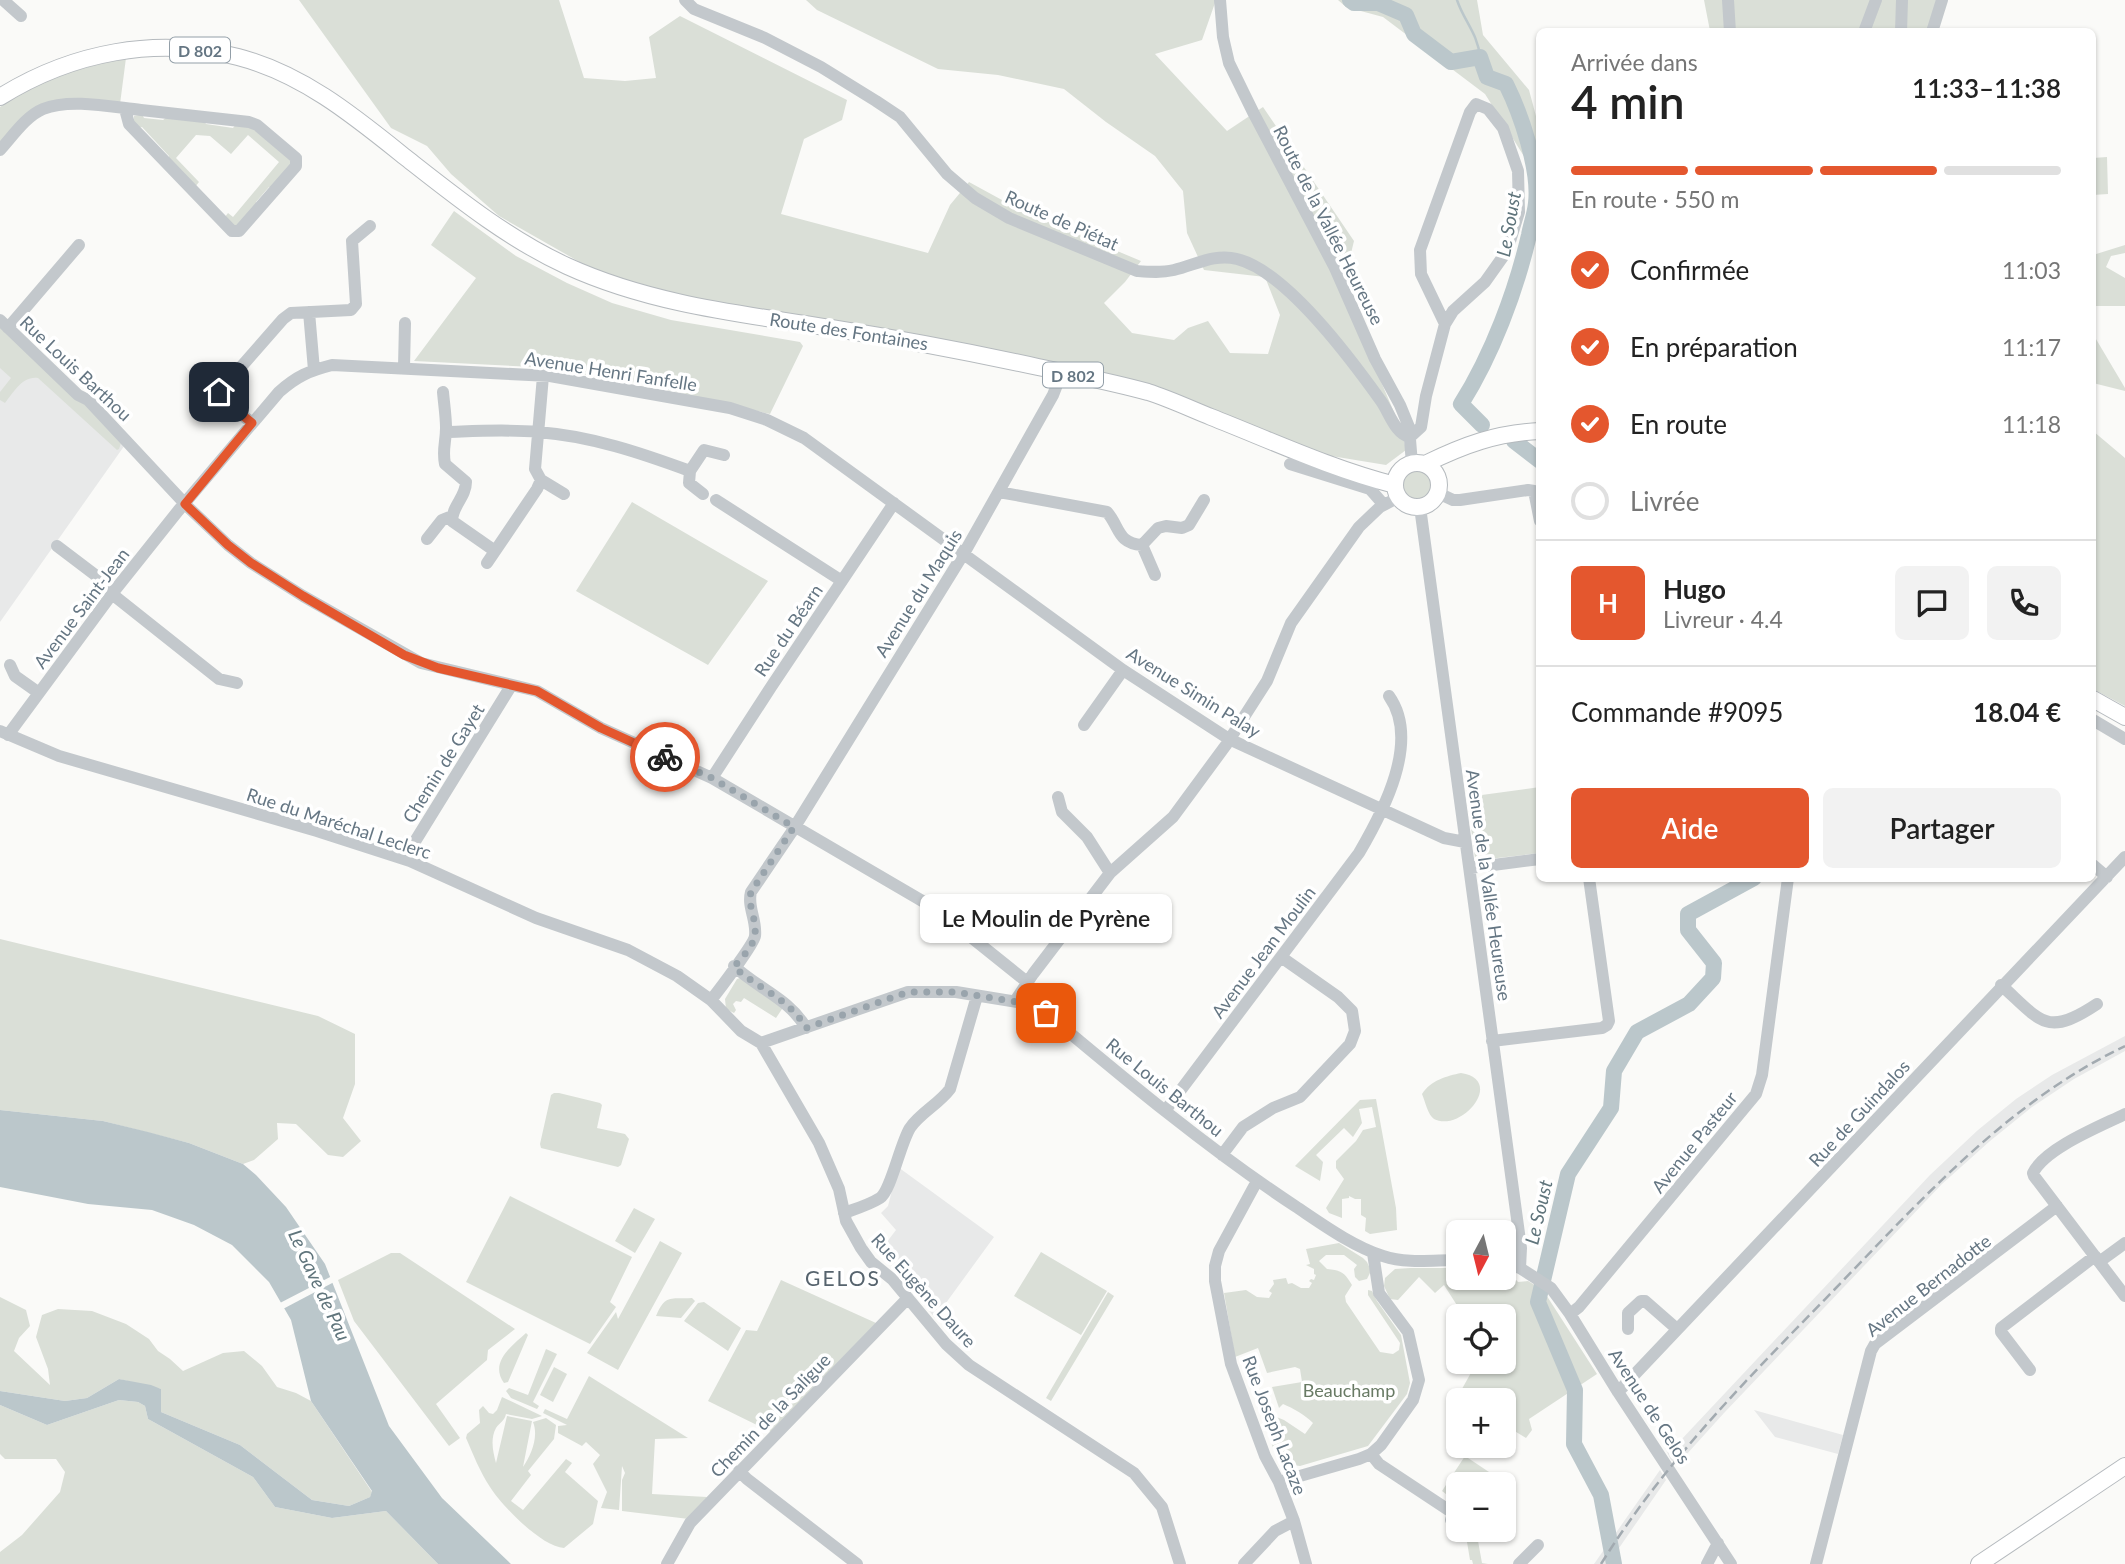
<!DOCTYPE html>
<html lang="fr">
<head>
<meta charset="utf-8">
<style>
  :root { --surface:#fff; --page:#f2f2f2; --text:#222; --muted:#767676; --line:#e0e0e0; --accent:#e4572e }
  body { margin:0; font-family:Lato,sans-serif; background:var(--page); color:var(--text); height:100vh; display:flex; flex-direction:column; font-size:26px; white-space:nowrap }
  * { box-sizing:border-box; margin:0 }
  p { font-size:23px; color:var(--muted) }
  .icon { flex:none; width:38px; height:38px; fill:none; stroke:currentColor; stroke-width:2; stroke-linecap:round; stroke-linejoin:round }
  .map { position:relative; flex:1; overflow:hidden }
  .details { position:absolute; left:1536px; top:28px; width:560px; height:854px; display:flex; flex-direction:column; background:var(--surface); border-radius:10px; box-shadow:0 2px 5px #0004 }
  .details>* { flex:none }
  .needle { width:46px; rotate:187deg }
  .tools { position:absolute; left:1446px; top:1220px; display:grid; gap:14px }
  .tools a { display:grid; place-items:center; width:70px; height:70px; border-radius:10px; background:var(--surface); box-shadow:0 2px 5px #0004; font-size:35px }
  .pin { position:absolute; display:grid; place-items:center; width:60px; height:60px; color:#fff; margin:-30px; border-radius:14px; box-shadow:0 4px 10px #0006 }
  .courier { position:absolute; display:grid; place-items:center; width:70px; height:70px; margin:-35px; border:5px solid #e4572e; border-radius:50%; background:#fff; color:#222; box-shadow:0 2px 9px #0007 }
  .bubble { position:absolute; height:49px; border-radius:10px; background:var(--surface); box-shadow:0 2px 5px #0004; font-size:23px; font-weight:600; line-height:49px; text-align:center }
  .summary em { font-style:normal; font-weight:600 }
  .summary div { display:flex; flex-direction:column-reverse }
  .summary { display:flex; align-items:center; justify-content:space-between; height:119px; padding:0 35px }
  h1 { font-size:46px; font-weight:600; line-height:52px }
  .bar { display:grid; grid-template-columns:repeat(4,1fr); gap:10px 7px; align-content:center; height:84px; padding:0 35px }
  .bar i { height:9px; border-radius:5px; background:var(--line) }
  .bar .on { background:var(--accent) }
  .bar p { grid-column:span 4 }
  .line { display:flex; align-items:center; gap:18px; padding:0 35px; border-top:2px solid var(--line) }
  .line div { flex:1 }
  .round { display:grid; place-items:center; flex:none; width:74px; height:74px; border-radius:10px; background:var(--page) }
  ol { padding:0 35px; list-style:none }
  li { display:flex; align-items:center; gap:21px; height:77px }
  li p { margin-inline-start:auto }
  li .icon { padding:7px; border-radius:50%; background:var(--accent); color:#fff; stroke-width:4 }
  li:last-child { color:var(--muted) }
  li i { width:38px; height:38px; border:4px solid var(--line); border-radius:50% }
  .button { display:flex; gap:14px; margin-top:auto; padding:14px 35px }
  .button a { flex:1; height:80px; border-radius:10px; background:var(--accent); color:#fff; font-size:28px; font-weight:600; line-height:80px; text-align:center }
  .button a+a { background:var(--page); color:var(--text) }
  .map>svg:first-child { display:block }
  .built { fill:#e8e9e9 }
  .green { fill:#dadfd7 }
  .water { fill:#bbc7cb }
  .pier { fill:#fafaf8 }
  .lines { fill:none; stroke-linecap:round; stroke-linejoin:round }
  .stream { stroke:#bbc7cb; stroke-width:2.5 }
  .river { stroke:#bbc7cb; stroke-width:16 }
  .major-casing { stroke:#b5babe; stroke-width:18 }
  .minor { stroke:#c3c8cc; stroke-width:12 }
  .major { stroke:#fff; stroke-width:16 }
  .rail { stroke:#a2aab0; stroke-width:2.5; stroke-dasharray:10 5; stroke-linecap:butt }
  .done { stroke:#99a4ac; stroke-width:7; stroke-dasharray:0 12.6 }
  .route { stroke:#e4572e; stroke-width:9 }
  .labels { text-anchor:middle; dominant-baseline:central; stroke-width:7; stroke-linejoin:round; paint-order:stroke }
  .shield { fill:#fff; stroke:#939fa8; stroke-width:2 }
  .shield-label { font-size:16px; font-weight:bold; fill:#657683 }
  .street-label { font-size:18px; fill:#657683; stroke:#fff }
  .park-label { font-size:18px; fill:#687a64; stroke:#fff }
  .water-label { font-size:19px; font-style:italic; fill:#60757c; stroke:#fff }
  .quarter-label { font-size:21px; letter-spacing:2px; fill:#57646e; stroke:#fff }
</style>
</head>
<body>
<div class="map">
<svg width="2125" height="1564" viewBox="0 0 2125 1564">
  <rect width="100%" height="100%" fill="#fafaf8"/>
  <path class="built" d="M0,320L127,442L0,622Z
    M2125,1036V1051L2074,1079L2032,1107L1990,1141L1942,1184L1724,1413L1677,1465L1671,1460L1665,1448L1680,1441L1930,1175L1978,1130L2016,1099L2052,1075Z
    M898,1167L994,1237L935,1318L880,1251L896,1230L881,1213L888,1206Z
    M1754,1410L1843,1435L1838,1454L1775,1437Z
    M1660,1470L1666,1480L1608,1564H1594Z"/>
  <path class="green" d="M299,0H559L584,78L625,81L656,78L649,37L680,16L847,100L842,120L804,139L781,214L928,253L950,205L969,182L1022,211L1141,261L1125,282L1104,303L1132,333L1174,340L1188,328L1208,321L1230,353L1268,354L1280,315L1265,277L1204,270L1187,233L1183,191L1155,156L1106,122L1064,89L998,75L938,69L817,10L806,0H1216L1202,40L1155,54L1227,131L1263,107L1354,241L1342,290L1402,431L1406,450L1386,465L1319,454L1152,385L937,339L685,299L590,268L499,216L451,174L427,146L391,128Z
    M1338,0H1477L1483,35L1529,90L1540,131V171L1535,174L1485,94L1383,17L1346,7Z
    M1704,0H1941L1932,32L1710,31Z
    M126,58L120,104L58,102L0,145V107C39,79 79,68 126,58Z
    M142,114L144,118L163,120L167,117L204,121L206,124L233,128L236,124L249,126L291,158L292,163L273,187H269L256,202V206L235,227L225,217L228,213L233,217L279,162L248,135L231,154L210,136L196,135L176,158L199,182L195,187L169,159V156L142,127L139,128L134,123V116Z
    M2107,157L2108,194L2093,195V158Z
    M454,211L516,256L567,283L612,303L671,320L800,342L803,346L770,414L637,383L533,367L414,361L476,278L431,245Z
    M2125,245V253L2111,256L2106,267L2125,278V306H2096L2093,309V255Z
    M0,326L85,404L121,443L119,449L117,450L38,378C22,376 14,392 5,403L0,400V392L11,378L0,368Z
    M2093,334L2125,388V391L2093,383Z
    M2093,431L2125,458V706L2093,689Z
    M1402 485a15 15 0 1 1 30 0a15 15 0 1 1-30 0Z
    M632,502L768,581L708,665L576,591Z
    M1540,787V853L1480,860L1475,858L1467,797Z
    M0,939L318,1016L355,1034V1084L343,1118L361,1141L343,1157L328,1155L296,1124L277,1123L278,1139L254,1160L243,1164L189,1143L103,1121L0,1110Z
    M743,977L786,1009H782L776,1018L744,998L741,1002L736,1001L733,1004L736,1010L734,1013L726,1009L725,999L737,979Z
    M1461,1073C1506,1080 1461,1133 1434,1119C1428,1115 1425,1101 1422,1094C1431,1080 1447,1076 1461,1073Z
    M554,1093H559L600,1103L602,1105L597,1128L625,1134L629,1139L621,1165L618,1167L541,1148L540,1144L551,1095Z
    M1376,1099L1396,1208L1397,1230L1370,1234L1365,1231L1366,1218L1361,1215V1199H1355L1349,1196V1198L1342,1199V1218L1329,1213L1326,1208L1344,1179L1336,1168V1161L1356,1141L1363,1130L1376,1127L1372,1107L1359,1109L1362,1123L1353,1137L1344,1128L1316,1155L1323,1162L1320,1181L1295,1166L1360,1100Z
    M510,1196L632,1257L610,1302L616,1307L590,1344L466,1282Z
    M634,1208L655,1219L635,1253L615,1241Z
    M660,1241L682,1253L618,1370L587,1353L616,1312L618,1319Z
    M1339,1243L1363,1258L1367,1262L1371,1271L1367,1279L1359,1281L1355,1277L1354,1269L1357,1265L1344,1255H1326L1319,1261L1327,1269C1341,1270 1345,1273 1352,1285L1345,1296L1346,1302L1380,1352L1393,1354L1399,1350L1400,1343L1368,1295V1290L1372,1291L1377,1301L1401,1335L1410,1383L1407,1394L1368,1446L1300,1466C1282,1464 1274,1455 1270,1438L1274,1436L1277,1431L1274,1416L1284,1420L1305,1434L1313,1423C1305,1415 1293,1408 1283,1404L1279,1408L1272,1387L1302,1382L1300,1369L1295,1367L1267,1373L1258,1348L1235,1357L1224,1293L1246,1290L1257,1297L1269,1298L1272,1293L1269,1291L1274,1284L1273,1280L1286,1278L1288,1284L1292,1283L1301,1288H1309L1312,1283L1309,1281L1311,1279L1314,1280L1316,1275L1314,1274V1269L1306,1265L1310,1264L1306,1249Z
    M1041,1252L1107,1291L1081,1335L1014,1296Z
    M391,1253H400L515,1329L488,1350L487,1360L436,1404L460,1438L449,1446L354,1321L338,1280Z
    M1410,1268H1458V1278H1503V1270L1509,1272L1518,1282L1528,1281L1543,1290L1597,1374L1529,1419L1532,1430L1526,1438L1503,1424V1400H1462L1458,1396L1477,1362H1503V1316H1466L1460,1310L1444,1285L1435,1293L1419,1277L1398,1300L1390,1299L1384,1286L1385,1278L1395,1269Z
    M781,1280L876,1323L771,1432L708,1401L746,1330L757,1331Z
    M1108,1292L1114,1296L1051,1401L1046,1398Z
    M0,1297L26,1310L30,1326L19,1338L14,1351L50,1385L48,1369L36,1337L42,1315L58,1309L92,1311L126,1324L149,1339L158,1351L170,1359L183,1371L223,1353L244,1351L262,1366L277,1387L296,1393L311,1401L372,1492L370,1497L349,1506L312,1500L240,1445L161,1412V1389L119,1379L87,1398L65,1401L0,1391Z
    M692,1298L695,1301L681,1318L656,1316C665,1294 671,1299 692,1298Z
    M704,1302L741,1328L728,1351L684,1321L698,1303Z
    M526,1333L528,1335L508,1382L504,1383C489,1362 512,1346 526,1333Z
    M546,1349L557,1354L533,1402L539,1406L537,1409L511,1398L506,1391L509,1388L528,1395Z
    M554,1367L567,1374L553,1402L540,1395Z
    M589,1376L688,1438L655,1439L652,1494L707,1497L689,1519L622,1511V1480L625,1473L622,1466L619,1510L601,1508L607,1492L593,1464L600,1455L586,1442L582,1446L558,1433V1426L567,1425L543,1413L545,1409L567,1419Z
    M502,1397L542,1416L532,1419L506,1414C504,1422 500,1422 496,1428C490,1439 493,1452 496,1463L507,1416L532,1421L523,1467C531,1455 539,1437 533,1422L546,1418L556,1425L554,1439L528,1471L531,1475L511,1501L523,1510L566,1459L572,1463L565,1472L598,1501L593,1524L564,1548C542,1547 502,1506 490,1487C480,1472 473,1454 466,1438L467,1434L480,1423L479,1410L483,1406L489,1413L493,1414L497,1410Z
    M119,1400L138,1402L145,1406L148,1419L253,1477L275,1507L332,1518L386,1511L438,1564H0V1552L22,1535L60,1492L65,1472L56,1459H5L0,1454V1405L47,1425Z
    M1465,1456L1507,1484L1503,1488V1484H1458V1506L1452,1508L1447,1505L1451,1498L1442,1491Z
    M1465,1530H1476L1482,1563L1488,1564H1473L1472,1560H1470Z"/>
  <path class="water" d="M0,1110L103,1121L148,1132L189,1143L243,1164L256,1175L286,1207L325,1264L389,1426L442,1498L511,1564H438L386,1511L332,1518L275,1507L253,1477L148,1419L145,1406L138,1402L119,1400L47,1425L0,1405V1391L65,1401L87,1398L119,1379L151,1385L161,1389V1412L240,1445L312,1500L349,1506L370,1497L372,1491L311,1401L291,1320L269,1282L232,1245L194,1225L152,1210L88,1204L0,1187Z"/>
  <path class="pier" d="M334,1275L336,1281L281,1310L278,1304Z"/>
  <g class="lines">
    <path class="stream" d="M1457,0C1464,21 1478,34 1480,57"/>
    <path class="river" d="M1350,0L1354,3H1378L1406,15L1414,34L1451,62L1480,57L1487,77L1506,84C1521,114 1540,170 1536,203C1535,214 1531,224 1529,235C1516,291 1492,355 1461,404L1482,425
      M1514,441L1540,461
      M1614,1564L1601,1495L1574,1444L1575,1390L1538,1302L1568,1174L1611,1108L1614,1071L1637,1032L1689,1004L1713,978L1714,963L1688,930V914L1754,878"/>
    <defs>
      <path id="major" d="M0,97C72,52 156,36 238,57C303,74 354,116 405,157C456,197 508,239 567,266C650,304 741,314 831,328C900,339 969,352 1038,367C1075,375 1112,382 1148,392C1170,399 1191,409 1211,417C1272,441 1332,469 1395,485
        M1395 485a22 22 0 1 1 44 0a22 22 0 1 1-44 0Z
        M1425,464C1464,445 1496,433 1540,431
        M2093,699L2125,717
        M1979,1564L2125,1466"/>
    </defs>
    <use href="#major" class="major-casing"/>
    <path class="minor" d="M3,0L21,16
      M685,0L694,9L765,38L821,67L876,101L900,117L947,174L975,198L1009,218L1137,271C1150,272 1161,273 1174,270C1195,265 1215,253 1237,259C1286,271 1351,359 1381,401C1389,412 1395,434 1410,437
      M1220,0L1223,37L1229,63L1254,114L1335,268L1375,359L1400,405L1409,427L1412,464
      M1728,0L1730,32
      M1864,32L1876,0
      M1901,32L1902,0
      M1932,32L1942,0
      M0,150C12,137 26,116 43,109C70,98 112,107 141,110C177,114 213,118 249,122L257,125L296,158V166L239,231H232L129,124L125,109
      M309,312L314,370
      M0,320L78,395L88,400L189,508L228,545L251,563L303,596L421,663L537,691L601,728L712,778L936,909L1027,982
      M8,328L79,245
      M404,367L405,323
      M543,376L535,469L541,480L564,494
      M443,392C444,404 446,416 446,428C446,443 442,449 445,464L466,482C466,497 452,506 452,521L495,551
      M252,423L219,396V392L283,319L291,313L351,310L356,304L352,241L370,226
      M446,432C477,431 508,429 538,432C591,436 641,453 690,471L689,483L703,494
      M1410,437L1421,427L1426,396L1445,324L1453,311L1485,282L1507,251L1519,212L1518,171L1503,128L1488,109L1476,104L1470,112L1420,250L1421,274L1445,324
      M1290,464L1370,489L1384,505
      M690,471L704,450L724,455
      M999,492L1107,512C1120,527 1117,543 1142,545L1158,528L1166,526L1182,528L1189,525L1204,500
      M1438,493L1453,500H1460L1528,490L1534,491L1540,521
      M716,500L842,581
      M1420,507L1521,1248L1520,1268
      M427,539L442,520L452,516
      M1142,545L1155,575
      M57,546L115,590
      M487,563L537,489L541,480
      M112,594L219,679L237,683
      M10,665L15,676L39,693
      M2093,720L2125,739
      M1084,725L1123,670
      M0,731L59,756L317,831L410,861L536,918L628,950L677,976L711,1000L741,1031L761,1043L819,1143L839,1189L846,1221L861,1248L871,1262L892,1279L946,1344L969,1365L1134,1473L1162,1507L1180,1564
      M8,735L115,590L178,511L279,392C297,376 309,371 332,365L550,376L730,408L767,420L804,438L1123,670L1229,739L1444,838L1465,842
      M712,778L771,687L894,503
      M1058,797L1062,812L1087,837L1110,873
      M410,861L414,843L511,686
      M2093,865L2107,877
      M1470,868L1540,859
      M734,966C757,988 790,999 806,1028
      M2001,985C2041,1021 2046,1038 2097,1004
      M711,1000C719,990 754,944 755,936C757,920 747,907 751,892L791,833L967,548L1053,395L1062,372
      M1015,1001L1033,974L1110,873L1173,817L1226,745L1267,681L1291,623L1359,527L1380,507L1399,497
      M1492,1041L1602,1028L1607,1025L1609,1021L1589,878
      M761,1043L908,992H956L1029,1004L1046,1013C1126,1080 1207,1148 1295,1206C1322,1224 1352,1246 1383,1256C1407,1264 1433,1260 1458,1260
      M1165,1111L1359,853C1383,812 1421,741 1389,696
      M2125,1114C2101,1126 2045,1148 2033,1173L2034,1176L2125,1296
      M1222,1155L1243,1127L1273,1108L1300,1097L1350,1044L1355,1031L1352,1011L1338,997L1281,957
      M1257,1181L1219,1251L1215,1266V1281L1231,1364L1265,1456L1279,1482L1294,1521L1306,1564
      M844,1213C855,1209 869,1205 880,1198C891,1191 900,1144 910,1128C920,1113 939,1104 950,1089L977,996
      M1503,1262L1520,1268L1551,1288L1570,1314L1618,1392L1731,1564
      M2099,1262L2125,1243
      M1570,1314L1579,1307L1756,1094L1762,1075L1788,878
      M1628,1329V1313L1641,1301H1645L1677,1329
      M2030,1370L2001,1332V1328L2095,1256
      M1618,1392L2125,857
      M1371,1454L1379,1464L1453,1513
      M739,1471L747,1479L857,1564
      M1279,1482L1359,1459L1371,1454L1381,1445L1413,1400L1419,1380L1408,1332L1379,1293L1373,1253
      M1453,1513L1451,1520L1458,1527
      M667,1564L690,1523L908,1298
      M1244,1564L1275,1531L1294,1521
      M1519,1564L1538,1545
      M1707,1564L1718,1543
      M1816,1564L1871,1351L1875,1344L2057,1206"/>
    <use href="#major" class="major"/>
    <path class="rail" d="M1601,1564C1665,1461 1750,1376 1834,1290C1924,1197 2007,1103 2125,1046"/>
  </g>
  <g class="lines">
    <path class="done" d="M665,757L712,778L794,827L751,892C747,908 759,922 754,938C752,948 741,958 734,967C757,988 790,999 806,1028L908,992H956L1029,1004L1046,1013"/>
    <path class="route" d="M219,392V396L252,423L185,504L228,545L251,563L303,596L404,655L438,668L537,691L601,728L665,757"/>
  </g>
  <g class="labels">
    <g class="shield">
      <rect x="170" y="37.5" width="60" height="25" rx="5"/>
      <rect x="1043" y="362.5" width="60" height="25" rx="5"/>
    </g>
    <g class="shield-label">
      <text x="200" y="50">D 802</text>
      <text x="1073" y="375">D 802</text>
    </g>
    <g class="street-label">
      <text transform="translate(1062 220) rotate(24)">Route de Piétat</text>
      <text transform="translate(1329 225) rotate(63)">Route de la Vallée Heureuse</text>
      <text transform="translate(849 331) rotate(9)">Route des Fontaines</text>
      <text transform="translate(76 368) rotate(43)">Rue Louis Barthou</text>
      <text transform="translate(611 371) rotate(9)">Avenue Henri Fanfelle</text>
      <text transform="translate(918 593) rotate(-58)">Avenue du Maquis</text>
      <text transform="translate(81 608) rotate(-53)">Avenue Saint-Jean</text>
      <text transform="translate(788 630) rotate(-56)">Rue du Béarn</text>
      <text transform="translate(1194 692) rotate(32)">Avenue Simin Palay</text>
      <text transform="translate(443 763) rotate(-58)">Chemin de Gayet</text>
      <text transform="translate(339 823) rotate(18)">Rue du Maréchal Leclerc</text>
      <text transform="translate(1489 885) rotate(82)">Avenue de la Vallée Heureuse</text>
      <text transform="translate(1263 952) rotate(-53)">Avenue Jean Moulin</text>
      <text transform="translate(1165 1087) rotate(39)">Rue Louis Barthou</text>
      <text transform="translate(1859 1113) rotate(-47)">Rue de Guindalos</text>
      <text transform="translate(1694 1142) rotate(-51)">Avenue Pasteur</text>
      <text transform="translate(1928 1285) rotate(-38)">Avenue Bernadotte</text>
      <text transform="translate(924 1290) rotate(48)">Rue Eugène Daure</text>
      <text transform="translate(1650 1406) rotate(57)">Avenue de Gelos</text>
      <text transform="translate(770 1415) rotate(-46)">Chemin de la Saligue</text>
      <text transform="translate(1275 1425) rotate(69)">Rue Joseph Lacaze</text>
    </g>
    <g class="park-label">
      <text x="1349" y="1390">Beauchamp</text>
    </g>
    <g class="water-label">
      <text transform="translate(1508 224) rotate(-80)">Le Soust</text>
      <text transform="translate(1538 1212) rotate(-77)">Le Soust</text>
      <text transform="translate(320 1285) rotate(65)">Le Gave de Pau</text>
    </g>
    <g class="quarter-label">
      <text x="843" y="1277">GELOS</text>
    </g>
  </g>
</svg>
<div class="tools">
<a><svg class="needle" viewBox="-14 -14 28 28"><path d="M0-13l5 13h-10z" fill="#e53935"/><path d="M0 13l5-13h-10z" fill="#767676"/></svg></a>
<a><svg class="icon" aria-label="locate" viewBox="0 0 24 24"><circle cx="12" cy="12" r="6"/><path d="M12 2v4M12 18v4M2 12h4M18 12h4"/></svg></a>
<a>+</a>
<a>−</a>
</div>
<div class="pin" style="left:1046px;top:1013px;background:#ea580c"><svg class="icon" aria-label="bag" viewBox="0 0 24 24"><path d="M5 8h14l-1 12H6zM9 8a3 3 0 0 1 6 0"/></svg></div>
<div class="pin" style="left:219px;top:392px;background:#1f2937"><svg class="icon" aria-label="home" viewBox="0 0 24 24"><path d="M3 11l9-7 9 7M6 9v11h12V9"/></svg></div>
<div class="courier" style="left:665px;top:757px"><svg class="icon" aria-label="bike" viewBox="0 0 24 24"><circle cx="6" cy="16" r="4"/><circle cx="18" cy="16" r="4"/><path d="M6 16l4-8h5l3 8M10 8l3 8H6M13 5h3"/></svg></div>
<div class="bubble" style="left:920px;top:894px;width:252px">Le Moulin de Pyrène</div>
<section class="details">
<div class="summary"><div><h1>4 min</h1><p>Arrivée dans</p></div><em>11:33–11:38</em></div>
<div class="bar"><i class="on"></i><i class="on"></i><i class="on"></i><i></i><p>En route · 550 m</p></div>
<ol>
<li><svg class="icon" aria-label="check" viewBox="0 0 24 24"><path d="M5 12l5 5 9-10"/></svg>Confirmée<p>11:03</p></li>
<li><svg class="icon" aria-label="check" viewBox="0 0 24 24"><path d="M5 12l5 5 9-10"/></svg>En préparation<p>11:17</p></li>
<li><svg class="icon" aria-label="check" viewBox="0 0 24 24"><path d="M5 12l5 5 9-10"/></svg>En route<p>11:18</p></li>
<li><i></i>Livrée</li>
</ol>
<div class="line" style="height:126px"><b class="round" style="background:var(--accent);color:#fff">H</b><div><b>Hugo</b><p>Livreur · 4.4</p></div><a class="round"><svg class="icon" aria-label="chat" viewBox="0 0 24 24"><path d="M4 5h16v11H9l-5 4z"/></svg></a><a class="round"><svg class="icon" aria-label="phone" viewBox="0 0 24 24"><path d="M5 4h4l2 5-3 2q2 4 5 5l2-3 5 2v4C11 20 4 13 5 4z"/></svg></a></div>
<div class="line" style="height:91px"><div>Commande #9095</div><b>18.04 €</b></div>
<div class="button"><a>Aide</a><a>Partager</a></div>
</section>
</div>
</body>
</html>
